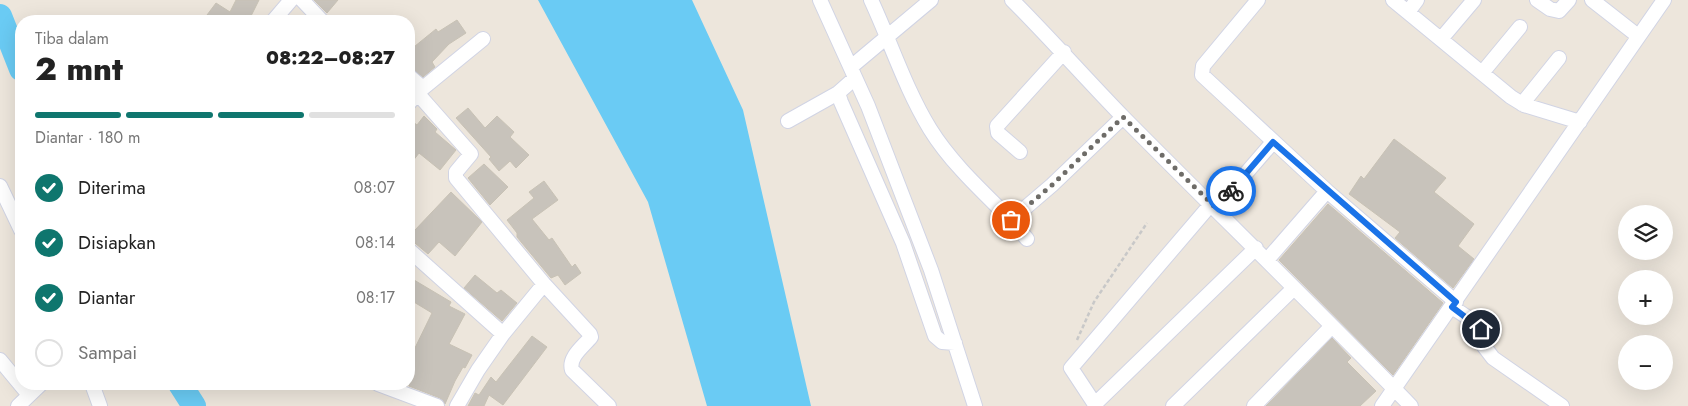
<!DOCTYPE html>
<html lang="id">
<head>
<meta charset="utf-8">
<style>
  :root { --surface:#fff; --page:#f2f2f2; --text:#222; --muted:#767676; --line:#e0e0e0; --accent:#0f766e }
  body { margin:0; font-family:Jost,sans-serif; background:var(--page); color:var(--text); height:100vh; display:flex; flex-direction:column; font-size:19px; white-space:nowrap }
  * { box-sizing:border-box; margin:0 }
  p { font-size:16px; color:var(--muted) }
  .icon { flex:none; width:28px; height:28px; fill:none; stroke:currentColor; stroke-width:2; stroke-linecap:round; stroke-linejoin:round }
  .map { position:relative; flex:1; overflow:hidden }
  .sheet { position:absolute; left:15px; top:15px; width:400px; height:375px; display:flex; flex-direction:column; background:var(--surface); border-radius:20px; box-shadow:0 5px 20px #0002 }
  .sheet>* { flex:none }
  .tools { position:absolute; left:1618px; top:205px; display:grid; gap:10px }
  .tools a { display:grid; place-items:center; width:55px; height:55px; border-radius:50%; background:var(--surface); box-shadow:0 5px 20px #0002; font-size:25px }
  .pin { position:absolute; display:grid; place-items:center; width:42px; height:42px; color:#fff; margin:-21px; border:2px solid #fff; border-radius:50%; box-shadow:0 1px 5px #0007 }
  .courier { position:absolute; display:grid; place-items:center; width:50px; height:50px; margin:-25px; border:4px solid #1a73e8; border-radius:50%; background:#fff; color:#222; box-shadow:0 1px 6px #0007 }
  .head em { font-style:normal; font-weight:800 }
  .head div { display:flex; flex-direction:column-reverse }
  .head { display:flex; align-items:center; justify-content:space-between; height:85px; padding:0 20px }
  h1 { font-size:32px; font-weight:800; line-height:38px }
  .bar { display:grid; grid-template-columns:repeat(4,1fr); gap:8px 5px; align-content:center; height:60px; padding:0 20px }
  .bar i { height:6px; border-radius:4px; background:var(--line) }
  .bar .on { background:var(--accent) }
  .bar p { grid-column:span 4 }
  ol { padding:0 20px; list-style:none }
  li { display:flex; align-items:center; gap:15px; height:55px }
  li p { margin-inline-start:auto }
  li .icon { padding:5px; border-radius:50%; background:var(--accent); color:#fff; stroke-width:4 }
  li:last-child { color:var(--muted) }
  li i { width:28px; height:28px; border:2px solid var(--line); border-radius:50% }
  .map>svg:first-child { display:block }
  .water { fill:#6acbf4 }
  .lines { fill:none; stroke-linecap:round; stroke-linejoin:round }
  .river { stroke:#6acbf4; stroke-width:24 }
  .building { fill:#c8c3bb; stroke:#c8c2b5 }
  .minor-casing { stroke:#d1d4e4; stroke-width:16 }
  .path { stroke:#c8c8c8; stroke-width:2.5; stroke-dasharray:4 2.5; stroke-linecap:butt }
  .minor { stroke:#fff; stroke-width:14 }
  .done { stroke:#6e6c68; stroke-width:5; stroke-dasharray:0 9 }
  .route { stroke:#1a73e8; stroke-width:6 }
</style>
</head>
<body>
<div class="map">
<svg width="1688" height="406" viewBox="0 0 1688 406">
  <rect width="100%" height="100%" fill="#ede6dc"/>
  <path class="water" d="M538,0H692L743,110L811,406H707L648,202Z"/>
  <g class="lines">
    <path class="river" d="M0,16L21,69
      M180,384L194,406"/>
  </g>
  <path class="building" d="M236,0H259L250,18L245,15L242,20L244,21H216L207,15L216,3L230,12Z
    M314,0H338L327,13Z
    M457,20L466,33L449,44L432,62L435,67L423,77L409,67V51L436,29L438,32Z
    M468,108L485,128L497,116L514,132L510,137L529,155L516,168L510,161L499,171L489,159L491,157L456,118Z
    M424,116L437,129L435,132L456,150L440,170L419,153L409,166V127L413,122L417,125Z
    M1394,139L1446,178L1434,192L1474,224L1458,246L1474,259L1453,288L1395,238L1400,232L1349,194L1361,176L1364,179Z
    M484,164L508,187L490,205L468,178Z
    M544,181L558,200L532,219L549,240L552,238L572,267L575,264L581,273L565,285L558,275L551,278L517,237V233L507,220L534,198L529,192Z
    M451,192L482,222L455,256L439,242L428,254L409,238V224L415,230Z
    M1328,204L1443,303L1393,375L1279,260Z
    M475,275L497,293L501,290L517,303L502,321L464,288Z
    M409,277L451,302L449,306L465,314L449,344L472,355L465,368L463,367L455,381L445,404L440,398L409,386V351L413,352L432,313L409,299Z
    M532,336L547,347L503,405L489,395L484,406H468L475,393L479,395L491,377L496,382Z
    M1332,338L1351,358L1347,362L1376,391L1360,406H1266Z"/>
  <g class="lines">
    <defs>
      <path id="minor" d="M302,0L322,21
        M820,0L868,106L931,270L975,406
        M871,0C891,43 905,88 930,129C951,163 983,192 1011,220
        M1012,0C1050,38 1086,79 1124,118C1219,214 1317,309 1411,406
        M1258,0L1203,66L1202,75L1327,191L1456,302
        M1393,0L1511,97L1524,105L1580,122
        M1537,0L1550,9L1559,11L1569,0
        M1592,0L1638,36
        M1408,12L1417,0
        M273,21L291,0
        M1441,39L1474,0
        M851,67L931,0
        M1482,73L1520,27
        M409,76L423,88
        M855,78L838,93L841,102L903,243L935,336L942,342L955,343
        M418,94L471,154L456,172V178L544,284L590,334L591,337C584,346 568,357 572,370L609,406
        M409,103L423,88L483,39
        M1522,104L1559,58
        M788,121L838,93
        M1020,152L998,133L997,126L1064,52
        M0,186L21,230
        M1216,208L1273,142
        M1027,239L1011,220L1052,185L1123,117
        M409,250L503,334L478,370L457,406
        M1267,260L1327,191
        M1452,307C1466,317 1487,326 1483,345L1493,358L1562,406
        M503,334L544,284
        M0,360L29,395
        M92,384L100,406
        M378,384L437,406
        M1095,404L1256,248
        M18,406L41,384
        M1096,406L1071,368L1212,203
        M1173,406L1294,288
        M1254,406L1331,327
        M1382,406L1664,0"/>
    </defs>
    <use href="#minor" class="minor-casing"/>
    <path class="path" d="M1077,340L1094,302L1147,223"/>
    <use href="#minor" class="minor"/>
  </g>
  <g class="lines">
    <path class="done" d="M1011,220L1052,185L1123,117L1216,208L1231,191"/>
    <path class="route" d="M1231,191L1273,142L1456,302L1452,307L1481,329"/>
  </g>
</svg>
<div class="tools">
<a><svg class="icon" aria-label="layers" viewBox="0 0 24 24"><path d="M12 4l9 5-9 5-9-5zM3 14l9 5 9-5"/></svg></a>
<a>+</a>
<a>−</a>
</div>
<div class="pin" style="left:1011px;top:220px;background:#ea580c"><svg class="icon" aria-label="bag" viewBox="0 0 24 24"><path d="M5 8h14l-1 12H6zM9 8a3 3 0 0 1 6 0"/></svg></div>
<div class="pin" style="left:1481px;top:329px;background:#1f2937"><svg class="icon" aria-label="home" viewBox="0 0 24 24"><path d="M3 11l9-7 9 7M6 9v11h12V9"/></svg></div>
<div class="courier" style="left:1231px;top:191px"><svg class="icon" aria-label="bike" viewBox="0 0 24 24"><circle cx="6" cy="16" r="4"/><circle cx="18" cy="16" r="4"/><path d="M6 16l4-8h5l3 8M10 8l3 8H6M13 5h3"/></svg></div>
<section class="sheet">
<div class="head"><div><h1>2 mnt</h1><p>Tiba dalam</p></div><em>08:22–08:27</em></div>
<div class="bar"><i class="on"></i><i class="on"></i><i class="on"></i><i></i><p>Diantar · 180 m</p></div>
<ol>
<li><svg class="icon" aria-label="check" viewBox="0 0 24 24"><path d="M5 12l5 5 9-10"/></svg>Diterima<p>08:07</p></li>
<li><svg class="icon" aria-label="check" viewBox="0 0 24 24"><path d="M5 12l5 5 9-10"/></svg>Disiapkan<p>08:14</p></li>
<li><svg class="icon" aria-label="check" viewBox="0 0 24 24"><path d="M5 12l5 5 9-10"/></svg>Diantar<p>08:17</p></li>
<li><i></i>Sampai</li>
</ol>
</section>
</div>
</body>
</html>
